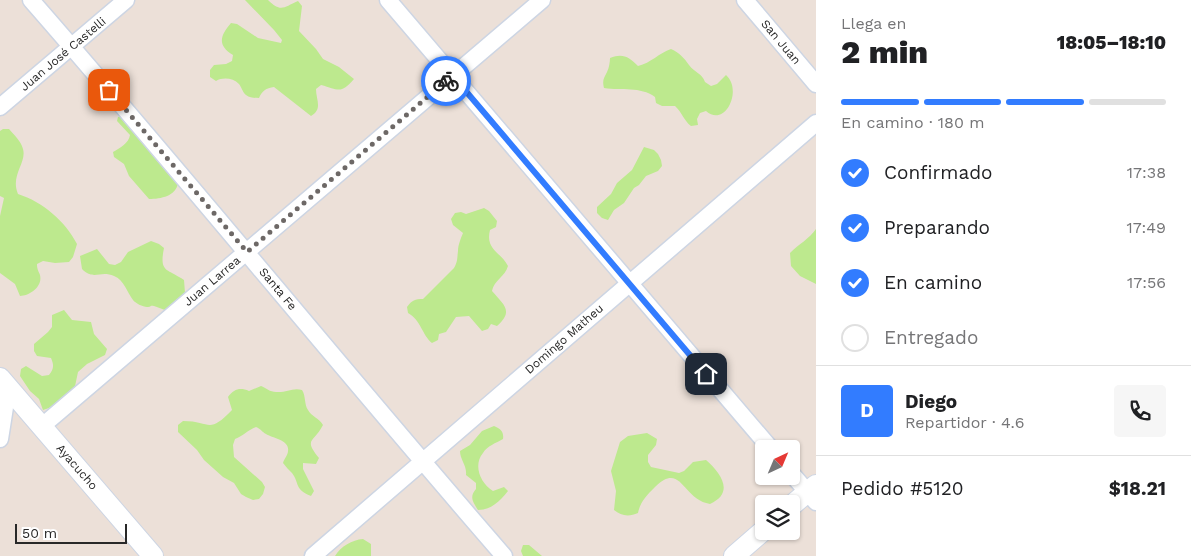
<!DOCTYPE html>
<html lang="es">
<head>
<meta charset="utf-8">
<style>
  :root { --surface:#fff; --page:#f6f6f6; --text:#202124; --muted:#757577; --line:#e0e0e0; --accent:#327cff }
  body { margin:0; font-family:"Work Sans",sans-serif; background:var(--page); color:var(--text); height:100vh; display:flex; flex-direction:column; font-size:19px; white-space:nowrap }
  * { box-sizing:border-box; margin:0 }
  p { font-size:16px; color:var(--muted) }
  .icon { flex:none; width:28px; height:28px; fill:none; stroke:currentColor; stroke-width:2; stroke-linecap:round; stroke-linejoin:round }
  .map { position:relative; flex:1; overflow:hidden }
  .drawer { display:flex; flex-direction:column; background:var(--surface); width:375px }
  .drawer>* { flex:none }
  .needle { width:32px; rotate:44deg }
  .tools { position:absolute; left:755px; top:440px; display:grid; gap:10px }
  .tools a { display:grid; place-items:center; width:45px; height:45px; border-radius:5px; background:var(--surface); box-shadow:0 1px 4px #0004; font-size:25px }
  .scale { position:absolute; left:15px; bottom:12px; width:112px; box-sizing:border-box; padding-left:5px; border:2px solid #282828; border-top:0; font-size:14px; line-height:18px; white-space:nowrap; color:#282828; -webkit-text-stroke:4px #fff; paint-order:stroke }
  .pin { position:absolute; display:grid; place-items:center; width:42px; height:42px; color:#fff; margin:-21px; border-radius:10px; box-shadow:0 2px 8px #0006 }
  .courier { position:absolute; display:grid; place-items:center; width:50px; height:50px; margin:-25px; border:4px solid #327cff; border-radius:50%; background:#fff; color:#222; box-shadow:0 1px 6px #0007 }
  .overview em { font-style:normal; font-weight:800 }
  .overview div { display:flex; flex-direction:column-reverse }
  .overview { display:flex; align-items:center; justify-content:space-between; height:85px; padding:0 25px }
  h1 { font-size:32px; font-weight:800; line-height:38px }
  .bar { display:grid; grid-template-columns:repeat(4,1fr); gap:8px 5px; align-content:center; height:60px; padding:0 25px }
  .bar i { height:6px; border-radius:4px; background:var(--line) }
  .bar .active { background:var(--accent) }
  .bar p { grid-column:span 4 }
  .line { display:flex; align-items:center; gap:12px; padding:0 25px; border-top:1px solid var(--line) }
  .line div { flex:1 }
  .round { display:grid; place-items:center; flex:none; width:52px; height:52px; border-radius:5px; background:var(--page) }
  ol { padding:0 25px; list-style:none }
  li { display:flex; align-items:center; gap:15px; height:55px }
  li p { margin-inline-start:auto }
  li .icon { padding:5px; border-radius:50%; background:var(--accent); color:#fff; stroke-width:4 }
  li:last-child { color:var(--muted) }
  li i { width:28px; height:28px; border:2px solid var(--line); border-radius:50% }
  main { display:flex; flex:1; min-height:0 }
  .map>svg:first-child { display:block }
  .green { fill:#bde98e }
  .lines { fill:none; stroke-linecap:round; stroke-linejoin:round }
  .minor-casing { stroke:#cdd5e3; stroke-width:19 }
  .tertiary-casing { stroke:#cdd5e3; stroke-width:22 }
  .minor { stroke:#fff; stroke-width:16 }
  .tertiary { stroke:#fff; stroke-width:20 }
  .done { stroke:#6d6866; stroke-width:5; stroke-dasharray:0 9 }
  .route { stroke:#327cff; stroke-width:6 }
  .labels { text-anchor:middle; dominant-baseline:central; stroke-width:4; stroke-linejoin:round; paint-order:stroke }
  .street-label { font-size:12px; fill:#282828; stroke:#fff }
</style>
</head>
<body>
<main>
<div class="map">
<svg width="816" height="556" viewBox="0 0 816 556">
  <rect width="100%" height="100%" fill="#ece0d8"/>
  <path class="green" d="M245,0H268C281,13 284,7 298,1L302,6L299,31L316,49L323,59L339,67L354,79C341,94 339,90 321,85L316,89C316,100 323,109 311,116L274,87C266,88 262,91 259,98C254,98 250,98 246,95C243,93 242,88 239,84C233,78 223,77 216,81L210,77V70L214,65L226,64L232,61L233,55C217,45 220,36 231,23L237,24L258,38L281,43L282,40L274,30Z
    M671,49C680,53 684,58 689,65C695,73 702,73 705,82L711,86L717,84L726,75C743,90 725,128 706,111L700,113L697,119L698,125L691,126C684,121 682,112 675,106H662L656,103L655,97C640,86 622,91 604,88C602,80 604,78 607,72C609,68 610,62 610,58C623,53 629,57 638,66C651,63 659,53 671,49Z
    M121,116L178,183C176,196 161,199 149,199L129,176L124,164L114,157L113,152C120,148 129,143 130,135L117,121L118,117Z
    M3,129H9C14,135 21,141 23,149C27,163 10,175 18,194C43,202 65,221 77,244L73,257L69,262L55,263L43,261L37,264C37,269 38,270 40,275C43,287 29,296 20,296L15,284L0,273V216L4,198L0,196V131Z
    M644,147L654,150L658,154L661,160L662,166L658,171L646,176L639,185L634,188L624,203L614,210L608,220L602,218L597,213V207L611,194L617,183L632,170Z
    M484,208L489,211L497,221L496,227L490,230C485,250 501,252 508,266C505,277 494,280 492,291C504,305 514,311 497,326L491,324L488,329L482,331L469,316L456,317L446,332L439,334L438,340L432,343C422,335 421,320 408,313L407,307C412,300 415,299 423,299L454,268C458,261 457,258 458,251C458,245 461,238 463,233L453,225L451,219L455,213L461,212L466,214Z
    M816,229V284L800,276L791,266L790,253C799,244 809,239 816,229Z
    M151,241L159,244L164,248C159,273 167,268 184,280L185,293L165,310C161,309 158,307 154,306C149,305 152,307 147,307C143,307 135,303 133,300C127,292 124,280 114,276C100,270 94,281 82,269L80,256L97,249L109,264L115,265L121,262L128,252Z
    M64,310L72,320L91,322L94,334L107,349L105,355L87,364L78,372L74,391L55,406L43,410L39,399L30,391L20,376L21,369L26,366L42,376L49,375C54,369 54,365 51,358L37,356L34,351V344L48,332L52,327V315Z
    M261,386C266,388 270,392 276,392C286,393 293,387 302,390C306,396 304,404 308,410C311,416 319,418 323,425C314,443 303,438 319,458L316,464L303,463V469L314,491L311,496C294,489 300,484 292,473C289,470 286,467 283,463C284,459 288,455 288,451C290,440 272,438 266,434C262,432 261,429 256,427C248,430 243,436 235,439L233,445L234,457L262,482L265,487L263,494L259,499L253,500L246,497L241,494L234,483L223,477L204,460L197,450L178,432V425L183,421C211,421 208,435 232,410L228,397C234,389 240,387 249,391Z
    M494,426C501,429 504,432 503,439C496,443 487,446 483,453C473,465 480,483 493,491L504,487L508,491C500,501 491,510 478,510C473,502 469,497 476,489V483L466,475C467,465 460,460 460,451L470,445L482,431Z
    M647,433L657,439L656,445L648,455V462L651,467L679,473L684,471L693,462L706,460C721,473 735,493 710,504C682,500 682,461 655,487C647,495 640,502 638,513C629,517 621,516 614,510L616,491L611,471L620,442L628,436Z
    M363,539L371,544V556H335C341,546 352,540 363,539Z
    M523,545H529L542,556H523L521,551Z"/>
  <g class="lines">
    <defs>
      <path id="minor" d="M31,0C191,183 344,372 504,556
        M388,0L771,449
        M745,0L816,84
        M0,107L126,0
        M41,427L542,0
        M0,439L8,388
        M791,473L816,502
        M313,556L816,123"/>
      <path id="tertiary" d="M0,378L153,556
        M791,506L816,485
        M734,556L764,530"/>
    </defs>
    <use href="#minor" class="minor-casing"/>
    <use href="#tertiary" class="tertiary-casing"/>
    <use href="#minor" class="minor"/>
    <use href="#tertiary" class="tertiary"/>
  </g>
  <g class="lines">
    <path class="done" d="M109,90L247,252L446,81"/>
    <path class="route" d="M446,81L453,76L706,374"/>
  </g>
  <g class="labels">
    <g class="street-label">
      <text transform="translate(781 42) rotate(50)">San Juan</text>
      <text transform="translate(63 54) rotate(-40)">Juan José Castelli</text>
      <text transform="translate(212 281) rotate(-40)">Juan Larrea</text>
      <text transform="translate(278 289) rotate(50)">Santa Fe</text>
      <text transform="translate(564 339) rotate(-41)">Domingo Matheu</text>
      <text transform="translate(77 467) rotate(49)">Ayacucho</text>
    </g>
  </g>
</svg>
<div class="tools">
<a><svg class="needle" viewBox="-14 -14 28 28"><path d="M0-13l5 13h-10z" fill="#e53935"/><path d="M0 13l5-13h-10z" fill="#757577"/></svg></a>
<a><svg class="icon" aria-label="layers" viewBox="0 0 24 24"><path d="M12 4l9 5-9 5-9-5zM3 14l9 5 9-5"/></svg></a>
</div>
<div class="scale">50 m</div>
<div class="pin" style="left:109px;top:90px;background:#ea580c"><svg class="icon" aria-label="bag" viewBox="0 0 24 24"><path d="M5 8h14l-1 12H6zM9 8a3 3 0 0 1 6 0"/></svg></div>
<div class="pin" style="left:706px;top:374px;background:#1f2937"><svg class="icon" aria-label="home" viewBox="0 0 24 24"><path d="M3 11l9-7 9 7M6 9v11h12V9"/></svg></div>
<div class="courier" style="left:446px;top:81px"><svg class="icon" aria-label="bike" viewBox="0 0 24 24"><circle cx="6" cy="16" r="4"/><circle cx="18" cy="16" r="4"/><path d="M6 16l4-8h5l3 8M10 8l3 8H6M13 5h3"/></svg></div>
</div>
<section class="drawer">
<div class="overview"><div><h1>2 min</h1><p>Llega en</p></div><em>18:05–18:10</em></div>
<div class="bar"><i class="active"></i><i class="active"></i><i class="active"></i><i></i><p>En camino · 180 m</p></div>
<ol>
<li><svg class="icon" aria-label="check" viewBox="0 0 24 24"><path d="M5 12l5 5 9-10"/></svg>Confirmado<p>17:38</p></li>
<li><svg class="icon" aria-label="check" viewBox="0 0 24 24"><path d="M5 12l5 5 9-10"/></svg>Preparando<p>17:49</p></li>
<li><svg class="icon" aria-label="check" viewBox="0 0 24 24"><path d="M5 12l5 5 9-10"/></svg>En camino<p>17:56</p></li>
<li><i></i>Entregado</li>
</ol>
<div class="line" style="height:90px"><b class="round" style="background:var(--accent);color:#fff">D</b><div><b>Diego</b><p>Repartidor · 4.6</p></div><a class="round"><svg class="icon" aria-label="phone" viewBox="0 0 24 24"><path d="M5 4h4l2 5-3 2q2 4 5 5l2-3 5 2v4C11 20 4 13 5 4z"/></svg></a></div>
<div class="line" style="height:65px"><div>Pedido #5120</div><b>$18.21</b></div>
</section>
</main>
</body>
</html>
